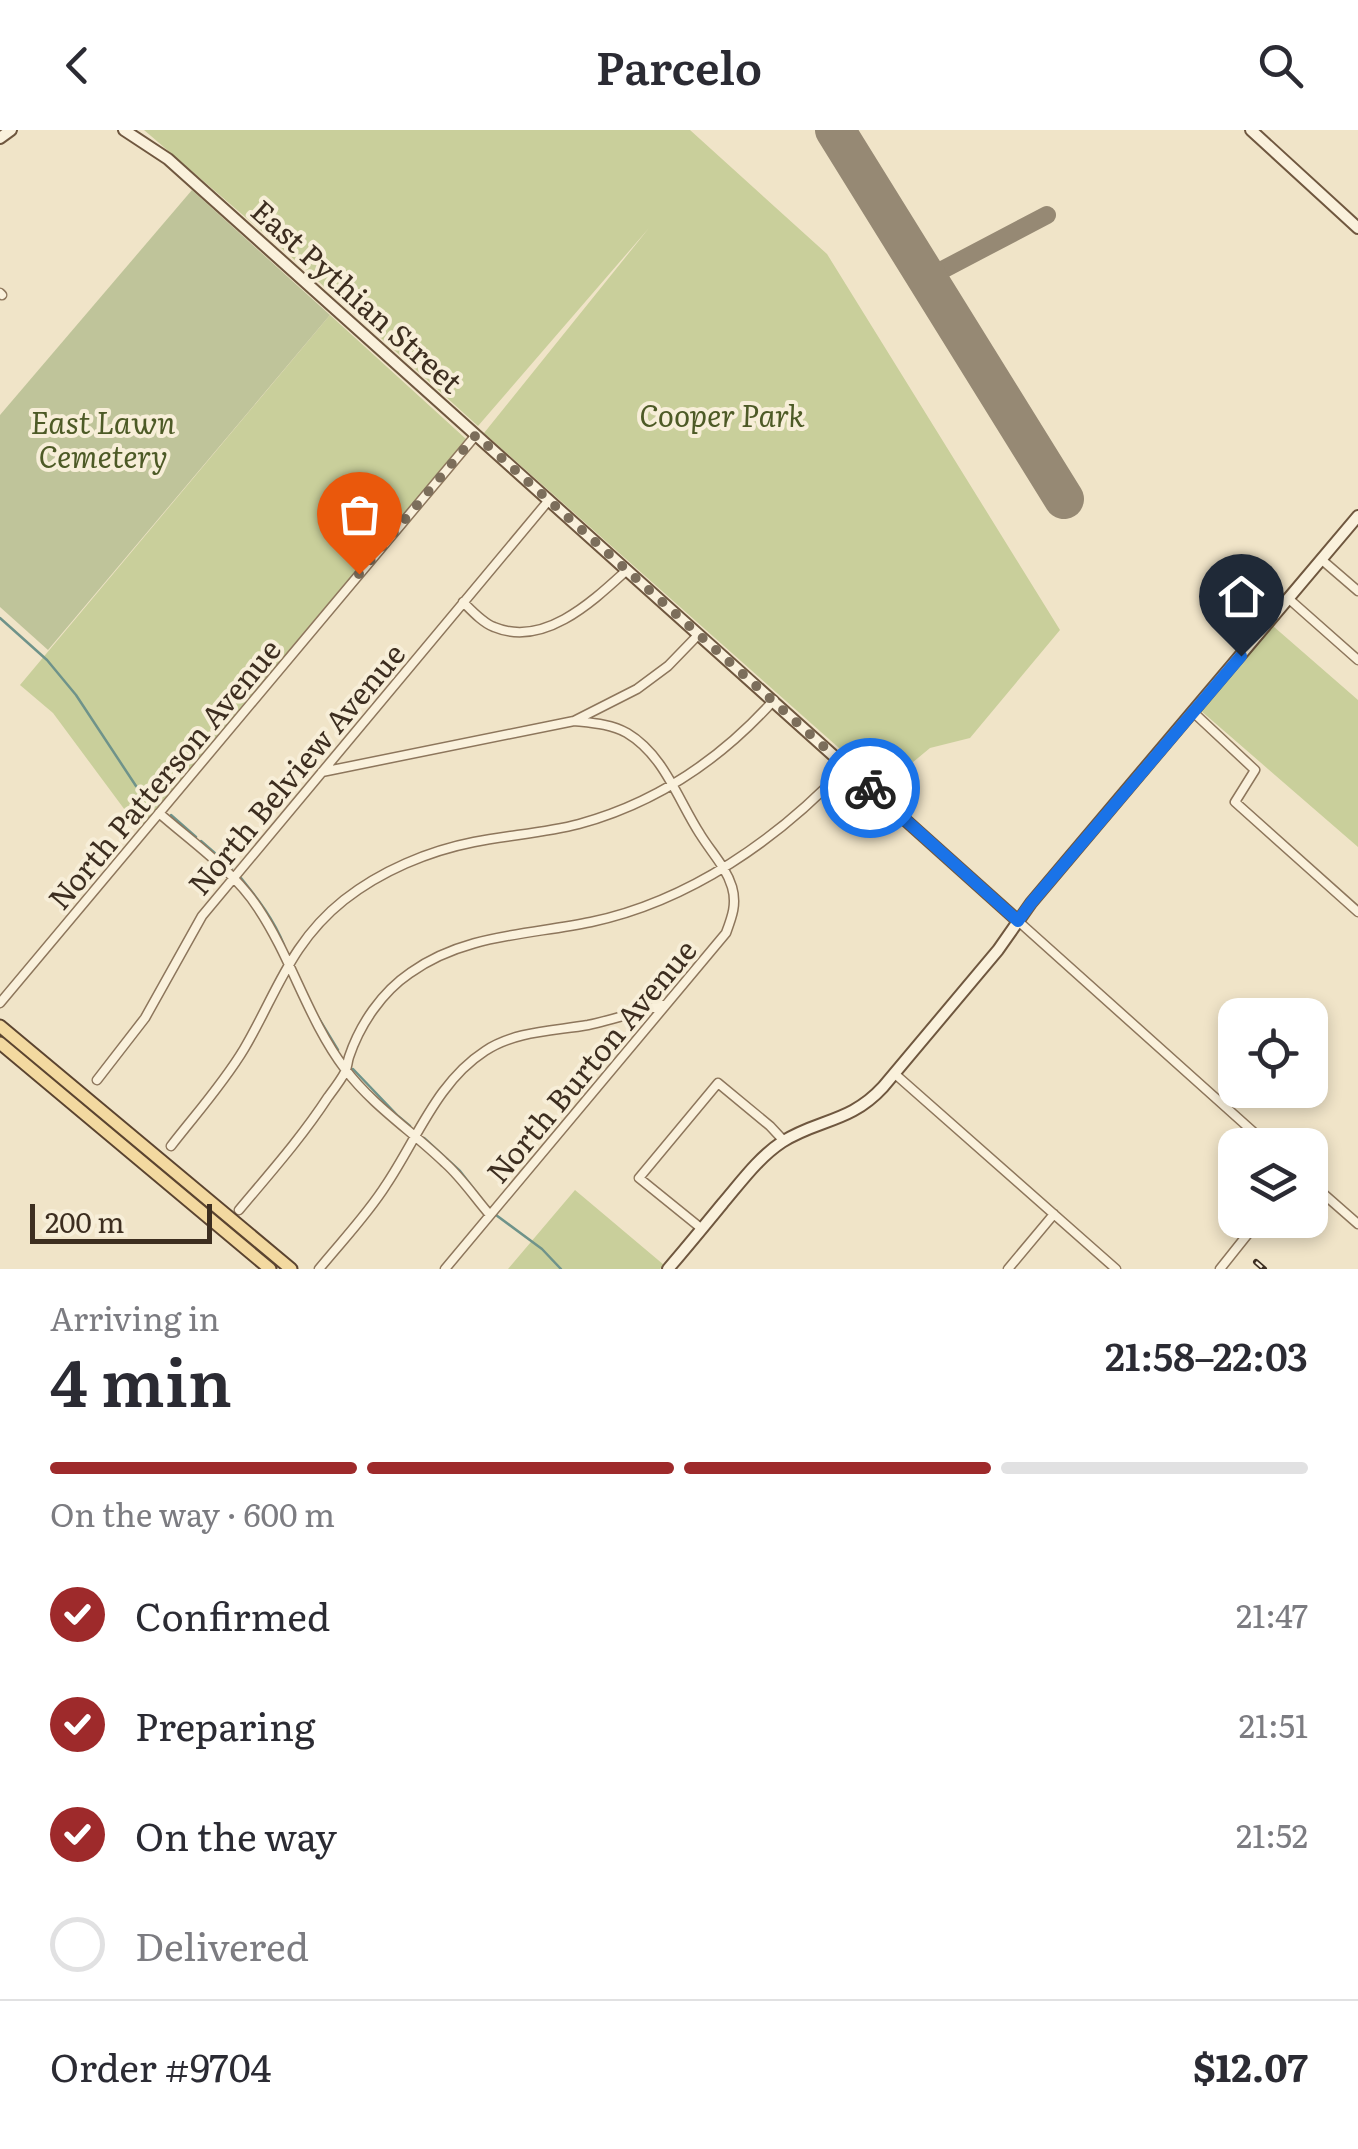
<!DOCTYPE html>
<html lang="en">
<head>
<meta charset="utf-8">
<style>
  :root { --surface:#fff; --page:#f7f7f7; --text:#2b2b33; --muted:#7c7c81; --line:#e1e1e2; --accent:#9e2a2b }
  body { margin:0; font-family:Literata,serif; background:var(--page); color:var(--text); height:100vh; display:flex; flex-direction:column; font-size:38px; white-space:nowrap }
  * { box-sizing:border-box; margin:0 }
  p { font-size:32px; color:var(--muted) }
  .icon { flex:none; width:55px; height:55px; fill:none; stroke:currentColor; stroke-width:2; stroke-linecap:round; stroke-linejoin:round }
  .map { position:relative; height:1139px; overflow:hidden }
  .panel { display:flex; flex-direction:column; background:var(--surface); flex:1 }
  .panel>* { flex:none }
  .controls { position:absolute; left:1218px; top:868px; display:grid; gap:20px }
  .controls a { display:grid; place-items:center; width:110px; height:110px; border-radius:20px; background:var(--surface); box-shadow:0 5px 15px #0003; font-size:50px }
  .scale { position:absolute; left:30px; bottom:25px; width:182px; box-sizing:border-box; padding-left:10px; border:5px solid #3d2e20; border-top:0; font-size:28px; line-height:35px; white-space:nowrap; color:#3d2e20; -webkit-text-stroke:8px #f7eed8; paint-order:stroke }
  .pin { position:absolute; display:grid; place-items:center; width:85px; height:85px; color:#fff; margin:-102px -42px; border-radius:50% 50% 50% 0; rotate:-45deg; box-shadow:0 0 10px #0007 }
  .pin .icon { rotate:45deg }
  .courier { position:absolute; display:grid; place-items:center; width:100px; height:100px; margin:-50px; border:8px solid #1a73e8; border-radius:50%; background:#fff; color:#222; box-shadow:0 2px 12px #0007 }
  .headline em { font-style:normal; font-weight:600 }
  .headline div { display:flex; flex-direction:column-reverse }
  .headline { display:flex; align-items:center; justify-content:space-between; height:170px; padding:0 50px }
  h1 { font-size:65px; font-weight:600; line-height:75px }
  .bar { display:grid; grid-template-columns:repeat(4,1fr); gap:15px 10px; align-content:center; height:120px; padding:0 50px }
  .bar i { height:12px; border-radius:8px; background:var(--line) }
  .bar .current { background:var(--accent) }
  .bar p { grid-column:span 4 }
  .line { display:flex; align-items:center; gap:25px; padding:0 50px; border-top:2px solid var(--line) }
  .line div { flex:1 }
  ol { padding:0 50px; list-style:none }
  li { display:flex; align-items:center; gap:30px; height:110px }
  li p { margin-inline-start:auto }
  li .icon { padding:10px; border-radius:50%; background:var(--accent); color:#fff; stroke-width:4 }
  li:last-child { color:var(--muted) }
  li i { width:55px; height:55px; border:5px solid var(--line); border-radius:50% }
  header { display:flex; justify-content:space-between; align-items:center; height:130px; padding:0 50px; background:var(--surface); font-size:45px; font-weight:600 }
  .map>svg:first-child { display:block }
  .green { fill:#c9cf9b }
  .cemetery { fill:#bfc49a }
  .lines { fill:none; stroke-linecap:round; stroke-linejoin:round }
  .stream { stroke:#6f938a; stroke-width:2.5 }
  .taxiway { stroke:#968974; stroke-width:18 }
  .runway { stroke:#968974; stroke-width:40 }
  .street-casing { stroke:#8d765c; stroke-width:11 }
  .secondary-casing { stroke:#6f573f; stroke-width:14 }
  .primary-casing { stroke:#5b4430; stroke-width:15 }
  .street { stroke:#faf1dc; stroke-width:8 }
  .secondary { stroke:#faf1dc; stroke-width:10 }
  .primary { stroke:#f3d9a0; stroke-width:11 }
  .rail-casing { stroke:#3d2e20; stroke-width:6 }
  .rail { stroke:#f7eed8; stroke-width:2.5; stroke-dasharray:8; stroke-linecap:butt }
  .done { stroke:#7c6e5b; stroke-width:10; stroke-dasharray:0 18 }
  .route { stroke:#1a73e8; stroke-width:12 }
  .labels { text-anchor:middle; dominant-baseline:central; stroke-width:8; stroke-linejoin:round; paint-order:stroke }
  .street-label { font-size:30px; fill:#3d2e20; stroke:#f7eed8 }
  .park-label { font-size:30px; font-style:italic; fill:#4d5a26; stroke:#f7eed8 }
</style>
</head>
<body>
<header><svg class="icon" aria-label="back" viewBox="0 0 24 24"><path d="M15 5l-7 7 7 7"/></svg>Parcelo<svg class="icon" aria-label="search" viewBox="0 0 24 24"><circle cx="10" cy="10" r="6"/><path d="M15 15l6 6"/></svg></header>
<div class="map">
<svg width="1358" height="1139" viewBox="0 0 1358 1139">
  <rect width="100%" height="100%" fill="#f0e4c8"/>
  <path class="green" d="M144,0H690L827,124L1060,500L970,608L930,618L883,657L484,303L649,98L478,296L287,123Z
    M330,185L466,309L139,699L53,583L20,555Z
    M1273,496L1358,570V717L1200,580Z
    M575,1060L664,1135L660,1139H508Z"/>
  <path class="cemetery" d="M192,60L330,185L48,520L0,477V285Z"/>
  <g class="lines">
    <path class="stream" d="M0,488L47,530L76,565L136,656L158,674
      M171,685L196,707
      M201,711L232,738
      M241,748C258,769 274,790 284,815
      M318,887L338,920
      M353,939L398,986L410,996
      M424,1008L460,1041L484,1072
      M496,1085L542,1119L561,1139"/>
    <path class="taxiway" d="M927,148L1047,85"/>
    <path class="runway" d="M835,0L1064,369"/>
    <defs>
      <path id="street" d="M0,163L2,165
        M1322,430L1358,461
        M1289,469L1358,530
        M463,472C472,481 483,493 494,497C544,518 593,471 627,440
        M1193,582L1255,640L1235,672L1358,782
        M322,642L574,591L637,559L668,536L699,504
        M159,683C192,712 234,741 258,778C292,829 308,890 345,939C373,976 412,1001 445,1033C462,1048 475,1068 490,1085
        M1018,791L1268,1015
        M0,873L476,305
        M895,944L1116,1139
        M97,950L145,888L202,786L549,370
        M171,1016C195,985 223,954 244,919C277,863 290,813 344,770C381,741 428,721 474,712C509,705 545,703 579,694C656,673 721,629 774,570
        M1310,1052L1358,1094
        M239,1080C270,1043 302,1007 328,967C334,959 341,950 345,942C348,936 347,933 349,927C360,894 382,862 410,843C464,804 529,805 591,792C690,771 778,709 846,637
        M702,1099L639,1048L718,953L770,996L784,1011
        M319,1139C341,1112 367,1085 386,1055C417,1009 437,952 485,921C515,901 554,901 588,895C613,890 638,881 662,875
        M445,1139L726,803C732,787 737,774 732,757C726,737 711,722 700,704C678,670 664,625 627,603C611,594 593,593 574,591
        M1008,1139L1054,1084
        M1220,1139L1259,1090"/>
      <path id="secondary" d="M124,0L168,29L1018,791
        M1251,0L1358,98
        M0,8L11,0
        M668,1139C687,1117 705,1095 723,1073C741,1052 758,1028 782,1012C818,989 850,993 883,957L998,820L1031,773L1358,386"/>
      <path id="primary" d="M0,896L291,1139
        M0,913L270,1139"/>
    </defs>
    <use href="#street" class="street-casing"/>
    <use href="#secondary" class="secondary-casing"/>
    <use href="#primary" class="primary-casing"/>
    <use href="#street" class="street"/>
    <use href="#secondary" class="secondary"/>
    <use href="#primary" class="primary"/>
    <defs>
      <path id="rail" d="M1256,1132L1264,1139"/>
    </defs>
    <use href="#rail" class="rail-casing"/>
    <use href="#rail" class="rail"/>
  </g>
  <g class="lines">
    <path class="done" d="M359,444L476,305L870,658"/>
    <path class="route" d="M870,658L1018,791L1031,773L1241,526"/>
  </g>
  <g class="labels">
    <g class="street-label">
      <text transform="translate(358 165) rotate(42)">East Pythian Street</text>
      <text transform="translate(295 638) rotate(-50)">North Belview Avenue</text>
      <text transform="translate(163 643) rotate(-50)">North Patterson Avenue</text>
      <text transform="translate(590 930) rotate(-50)">North Burton Avenue</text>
    </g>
    <g class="park-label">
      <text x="722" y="284">Cooper Park</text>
      <text x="103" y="291">East Lawn<tspan x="103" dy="34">Cemetery</tspan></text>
    </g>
  </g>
</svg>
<div class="controls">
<a><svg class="icon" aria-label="locate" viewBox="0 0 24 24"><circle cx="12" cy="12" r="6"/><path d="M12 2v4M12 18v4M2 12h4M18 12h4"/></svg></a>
<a><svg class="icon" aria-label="layers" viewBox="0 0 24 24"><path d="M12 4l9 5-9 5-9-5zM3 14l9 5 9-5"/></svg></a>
</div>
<div class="scale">200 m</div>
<div class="pin" style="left:359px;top:444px;background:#ea580c"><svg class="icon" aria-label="bag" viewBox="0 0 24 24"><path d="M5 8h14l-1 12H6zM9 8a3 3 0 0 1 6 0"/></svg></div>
<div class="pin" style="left:1241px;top:526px;background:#1f2937"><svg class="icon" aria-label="home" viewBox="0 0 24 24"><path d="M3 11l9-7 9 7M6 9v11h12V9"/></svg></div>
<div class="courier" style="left:870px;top:658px"><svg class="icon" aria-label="bike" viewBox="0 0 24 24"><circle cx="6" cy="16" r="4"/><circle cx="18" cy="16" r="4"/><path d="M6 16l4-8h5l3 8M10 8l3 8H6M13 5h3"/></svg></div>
</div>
<section class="panel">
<div class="headline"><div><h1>4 min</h1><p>Arriving in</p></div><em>21:58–22:03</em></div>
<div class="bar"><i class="current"></i><i class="current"></i><i class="current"></i><i></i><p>On the way · 600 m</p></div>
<ol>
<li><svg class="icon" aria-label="check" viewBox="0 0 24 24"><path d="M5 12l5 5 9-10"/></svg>Confirmed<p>21:47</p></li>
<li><svg class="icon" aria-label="check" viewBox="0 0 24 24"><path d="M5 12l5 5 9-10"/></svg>Preparing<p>21:51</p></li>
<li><svg class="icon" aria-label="check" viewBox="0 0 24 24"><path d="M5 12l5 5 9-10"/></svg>On the way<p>21:52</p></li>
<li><i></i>Delivered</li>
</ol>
<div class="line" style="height:130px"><div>Order #9704</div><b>$12.07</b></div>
</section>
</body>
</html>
